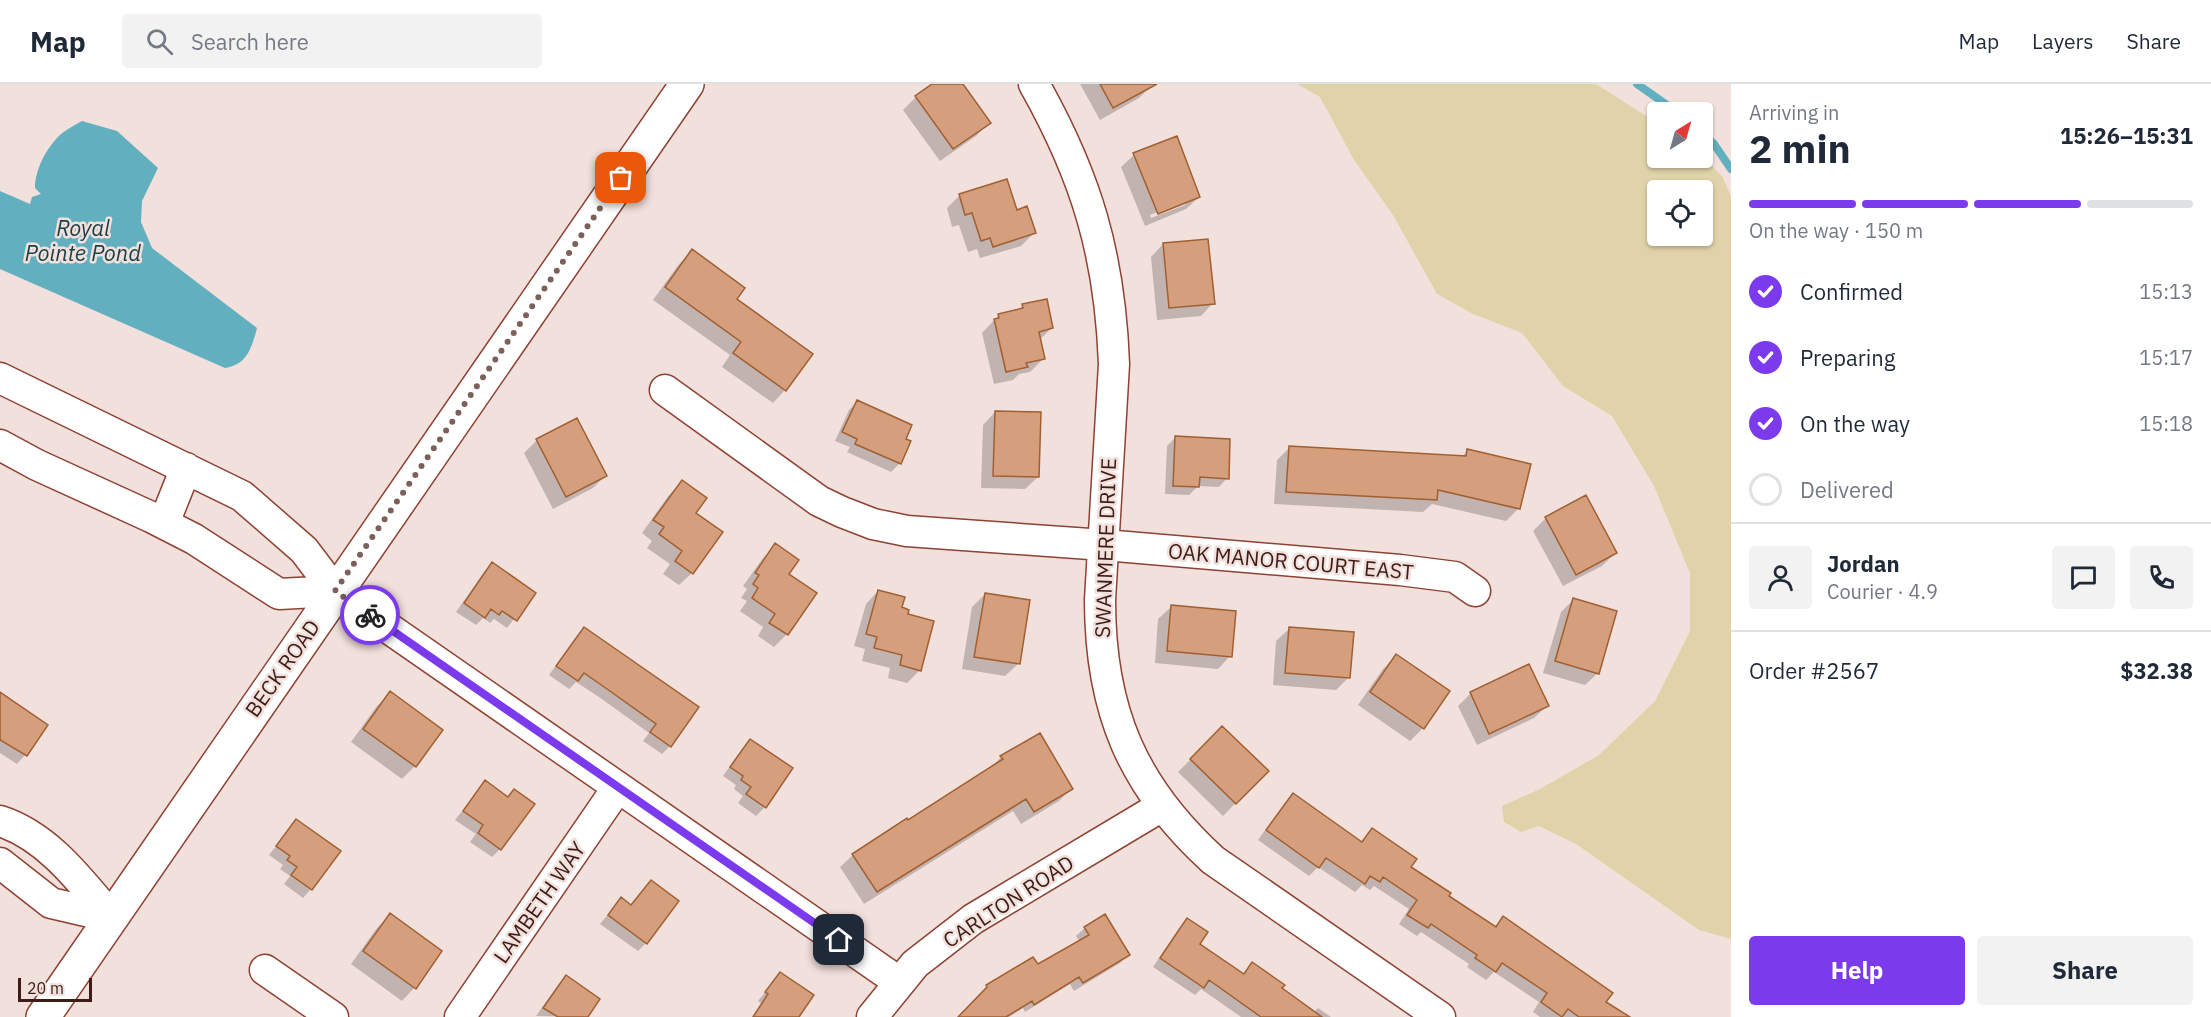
<!DOCTYPE html>
<html lang="en">
<head>
<meta charset="utf-8">
<style>
  :root { --surface:#fff; --page:#f2f2f3; --text:#1f2937; --muted:#747a83; --line:#e0e1e3; --accent:#7c3aed }
  body { margin:0; font-family:"IBM Plex Sans",sans-serif; background:var(--page); color:var(--text); height:100vh; display:flex; flex-direction:column; font-size:22px; white-space:nowrap }
  * { box-sizing:border-box; margin:0 }
  p { font-size:20px; color:var(--muted) }
  .icon { flex:none; width:33px; height:33px; fill:none; stroke:currentColor; stroke-width:2; stroke-linecap:round; stroke-linejoin:round }
  .map { position:relative; flex:1; overflow:hidden }
  .panel { display:flex; flex-direction:column; background:var(--surface); width:480px }
  .panel>* { flex:none }
  .needle { width:39px; rotate:37deg }
  .tools { position:absolute; left:1647px; top:18px; display:grid; gap:12px }
  .tools a { display:grid; place-items:center; width:66px; height:66px; border-radius:6px; background:var(--surface); box-shadow:0 2px 4px #0004; font-size:30px }
  .scale { position:absolute; left:18px; bottom:15px; width:74px; box-sizing:border-box; padding-left:6px; border:3px solid #3d1d16; border-top:0; font-size:16px; line-height:21px; white-space:nowrap; color:#3d1d16; -webkit-text-stroke:4px #f2e0dc; paint-order:stroke }
  .pin { position:absolute; display:grid; place-items:center; width:51px; height:51px; color:#fff; margin:-26px; border-radius:12px; box-shadow:0 3px 9px #0006 }
  .courier { position:absolute; display:grid; place-items:center; width:60px; height:60px; margin:-30px; border:4px solid #7c3aed; border-radius:50%; background:#fff; color:#222; box-shadow:0 2px 8px #0007 }
  .summary em { font-style:normal; font-weight:700 }
  .summary div { display:flex; flex-direction:column-reverse }
  .summary { display:flex; align-items:center; justify-content:space-between; height:102px; padding:0 18px }
  h1 { font-size:39px; font-weight:700; line-height:45px }
  .bar { display:grid; grid-template-columns:repeat(4,1fr); gap:9px 6px; align-content:center; height:72px; padding:0 18px }
  .bar i { height:8px; border-radius:4px; background:var(--line) }
  .bar .selected { background:var(--accent) }
  .bar p { grid-column:span 4 }
  .line { display:flex; align-items:center; gap:15px; padding:0 18px; border-top:2px solid var(--line) }
  .line div { flex:1 }
  .round { display:grid; place-items:center; flex:none; width:63px; height:63px; border-radius:6px; background:var(--page) }
  ol { padding:0 18px; list-style:none }
  li { display:flex; align-items:center; gap:18px; height:66px }
  li p { margin-inline-start:auto }
  li .icon { padding:6px; border-radius:50%; background:var(--accent); color:#fff; stroke-width:4 }
  li:last-child { color:var(--muted) }
  li i { width:33px; height:33px; border:3px solid var(--line); border-radius:50% }
  .button { display:flex; gap:12px; margin-top:auto; padding:12px 18px }
  .button a { flex:1; height:69px; border-radius:6px; background:var(--accent); color:#fff; font-size:24px; font-weight:700; line-height:69px; text-align:center }
  .button a+a { background:var(--page); color:var(--text) }
  header { display:flex; align-items:center; gap:36px; box-sizing:border-box; height:84px; padding:0 30px; background:var(--surface); border-bottom:2px solid var(--line) }
  header strong { font-size:28px }
  nav { display:flex; gap:33px; margin-inline-start:auto; font-size:21px }
  .search { width:420px; height:54px; background:var(--page); display:flex; align-items:center; gap:15px; box-sizing:border-box; padding:0 21px; border-radius:6px; color:var(--muted); font-size:22px }
  main { display:flex; flex:1; min-height:0 }
  .map>svg:first-child { display:block }
  .green { fill:#e0d3a9; fill-rule:evenodd }
  .water { fill:#61afbf }
  .shadow { fill:#0003; fill-rule:evenodd }
  .lines { fill:none; stroke-linecap:round; stroke-linejoin:round }
  .stream { stroke:#61afbf; stroke-width:8 }
  .building { fill:#d59e7c; stroke:#a15f32; stroke-width:1.5 }
  .street-casing { stroke:#8d4233; stroke-width:33 }
  .secondary-casing { stroke:#8d4233; stroke-width:36 }
  .street { stroke:#fff; stroke-width:30 }
  .secondary { stroke:#fff; stroke-width:33 }
  .done { stroke:#7c615b; stroke-width:6; stroke-dasharray:0 10.8 }
  .route { stroke:#7c3aed; stroke-width:8 }
  .labels { text-anchor:middle; dominant-baseline:central; stroke-width:5; stroke-linejoin:round; paint-order:stroke }
  .street-label { font-size:21px; fill:#3d1d16; stroke:#f2e0dc }
  .water-label { font-size:22px; font-style:italic; fill:#1a3f47; stroke:#f2e0dc }
</style>
</head>
<body>
<header>
<strong>Map</strong>
<div class="search"><svg class="icon" aria-label="search" viewBox="0 0 24 24"><circle cx="10" cy="10" r="6"/><path d="M15 15l6 6"/></svg>Search here</div>
<nav><a>Map</a><a>Layers</a><a>Share</a></nav>
</header>
<main>
<div class="map">
<svg width="1731" height="933" viewBox="0 0 1731 933">
  <rect width="100%" height="100%" fill="#f2e0dc"/>
  <path class="green" d="M1297,0H1596L1657,39L1658,74L1703,73L1722,92L1731,112V855L1699,846L1576,760L1539,742L1521,748L1504,738L1502,722L1540,705L1599,671L1655,617L1690,547V489L1654,402L1612,332L1563,302L1522,249L1473,230L1437,210L1393,131L1354,76L1320,13ZM1658,106H1702V152H1658Z"/>
  <path class="water" d="M82,37L117,47L158,84L142,117L141,138L152,164L257,244C252,263 247,281 225,284L0,185V107L30,120L32,113L41,110L35,104C35,85 47,63 61,50C67,45 75,41 82,37Z"/>
  <path class="shadow" d="M935,0H961L989,39L976,52L940,77L903,26L916,13Z
    M1080,0H1151L1152,1L1139,14L1100,36Z
    M1134,71L1199,113L1186,125L1145,142L1121,83ZM1185,117V121L1151,134L1150,131Z
    M1006,96L1016,128L1034,149L1021,162L980,174L977,165L968,168L959,141L952,143L947,124L959,112Z
    M1163,160L1213,219L1201,232L1157,236L1151,173Z
    M692,167L734,215L785,306L773,319L722,283L730,271L653,216L679,180Z
    M1023,222L1052,244L1039,256L1043,275L1030,288L1019,290L1013,296L994,300L982,249L999,231L1018,227Z
    M857,318L909,358L899,380L891,388L847,368L850,363L835,357L849,326Z
    M995,328L1038,393L1025,405L981,404L983,341Z
    M1175,354L1227,394L1219,403L1198,402L1189,411L1165,410L1167,362Z
    M537,356L606,391L593,404L553,425L524,369Z
    M1290,363L1461,373L1468,367L1519,424L1506,437L1432,420L1423,428L1274,420L1277,376Z
    M682,398L694,429L692,489L679,501L663,490L670,480L647,464L652,457L642,449L669,411Z
    M1546,434L1615,469L1602,482L1563,502L1533,447Z
    M776,461L787,490L815,510L787,550L774,563L758,552L763,543L740,527L747,517L741,514L747,505L743,502L763,474Z
    M492,480L534,509L507,544L494,535L490,539L483,534L476,541L456,528L484,488Z
    M878,507L900,524L920,586L907,599L888,594L890,584L862,577L865,565L854,562L866,520Z
    M985,510L1018,580L1005,592L962,585L972,523Z
    M1573,516L1598,589L1585,601L1543,589L1561,528Z
    M1171,523L1230,572L1218,585L1155,579L1158,535Z
    M584,544L697,623L670,662L662,670L643,657L649,649L599,613L576,598L569,605L549,591L576,553Z
    M1289,545L1349,593L1336,606L1273,601L1276,557Z
    M1396,572L1423,644L1410,657L1358,621L1383,585Z
    M0,609L46,641L25,671L17,680L0,669Z
    M390,609L441,646L415,682L402,695L351,658L377,622Z
    M1471,609L1547,622L1534,634L1477,661L1458,622Z
    M1222,644L1267,687L1223,732L1178,688Z
    M750,656L791,685L765,723L756,732L738,719L743,712L734,705L736,701L723,692L742,665Z
    M1001,673L1071,705L1059,717L1021,740L1013,727L864,820L840,783L853,771L989,686Z
    M485,698L500,765L492,773L470,758L476,750L455,736Z
    M1293,711L1360,759L1372,746L1409,783L1446,813L1493,844L1503,834L1604,918L1627,933H1540L1533,928L1539,918L1494,888L1486,896L1467,883L1469,880L1421,848L1417,852L1399,840L1409,825L1374,802L1370,806L1362,801L1355,808L1318,783L1309,792L1258,756L1284,720Z
    M296,737L311,805L303,814L284,800L290,792L280,785L283,781L269,771Z
    M651,798L646,859L638,867L600,840L621,815L630,822Z
    M390,831L440,868L414,904L402,917L351,880L377,844Z
    M1187,836L1198,860L1242,891L1252,880L1280,905L1313,929L1318,924L1331,933H1241L1201,905L1195,911L1153,883L1179,844Z
    M1085,844L1128,871L1120,879L1074,907L1070,900L1025,928L1023,924L1009,933H960L987,902L1033,875L1038,882L1080,858L1076,852Z
    M780,890L797,933H752L761,919L758,917Z
    M566,893L586,933L536,932L558,901Z"/>
  <g class="lines">
    <path class="stream" d="M1637,0L1677,28
      M1702,49L1714,60L1731,85"/>
  </g>
  <path class="building" d="M932,0H963L991,39L953,65L915,12Z
    M1100,0H1157L1113,24Z
    M1177,52L1200,113L1158,130L1133,69Z
    M1007,95L1017,126L1027,122L1036,149L993,163L990,154L981,157L972,129L965,131L959,110Z
    M1208,155L1215,220L1169,224L1163,159Z
    M692,165L745,204L737,215L813,270L786,307L733,269L741,258L665,203Z
    M1047,215L1053,244L1039,248L1045,275L1026,279L1028,283L1006,288L994,235L999,234L998,230L1023,224L1022,220Z
    M857,316L912,341L906,355L911,357L901,380L855,360L857,355L842,348Z
    M995,327L1041,328L1039,393L993,392Z
    M577,334L607,392L566,413L536,355Z
    M1175,352L1230,355L1229,395L1200,393L1199,403L1173,402Z
    M1289,362L1466,372L1467,365L1531,380L1520,425L1438,406L1437,416L1286,408Z
    M682,396L707,414L696,429L723,448L693,490L675,477L682,467L659,450L664,443L653,436Z
    M1586,411L1617,469L1576,491L1545,433Z
    M775,459L799,476L789,490L817,509L788,551L769,539L775,530L752,514L758,504L753,500L759,491L755,489Z
    M492,478L536,509L517,537L502,527L499,531L491,525L485,534L464,519Z
    M878,506L905,513L902,523L909,526L908,530L934,537L921,587L900,581L902,571L874,564L877,553L866,550Z
    M985,509L1030,516L1020,580L974,573Z
    M1573,514L1617,527L1599,590L1555,577Z
    M1171,521L1236,527L1232,573L1167,567Z
    M584,543L699,623L671,663L650,648L656,640L607,605L584,589L578,597L556,582Z
    M1289,543L1354,548L1350,594L1285,589Z
    M1396,570L1450,607L1424,645L1370,608Z
    M1529,580L1549,622L1489,650L1470,608Z
    M390,607L443,646L416,683L363,645Z
    M0,608L48,641L27,672L0,656Z
    M1222,642L1269,687L1236,720L1190,675Z
    M1040,649L1073,705L1034,728L1026,715L877,808L852,770L907,734L908,736L1003,675L1000,672Z
    M750,655L793,684L766,724L746,710L751,703L741,696L743,692L730,683Z
    M485,696L508,713L514,705L535,720L501,766L478,749L483,741L463,727Z
    M1293,709L1362,758L1372,744L1417,775L1411,783L1451,809L1449,812L1496,843L1503,832L1613,909L1606,918L1630,933H1579L1568,925L1562,933L1541,918L1547,909L1502,879L1496,888L1475,874L1477,871L1431,840L1428,844L1407,831L1417,816L1383,793L1380,798L1370,792L1365,800L1326,774L1319,784L1266,746Z
    M296,735L341,767L312,806L291,791L297,783L287,776L290,772L276,762Z
    M651,796L679,817L647,860L608,831L621,813L631,821Z
    M390,829L442,867L416,905L363,867Z
    M1105,830L1130,871L1083,899L1079,893L1034,921L1032,917L1006,933H958L987,903L986,901L1033,873L1038,880L1089,851L1084,843Z
    M1187,834L1208,848L1200,860L1244,890L1252,878L1285,901L1282,904L1322,933H1261L1209,896L1204,904L1160,874Z
    M780,888L814,911L799,933H753L768,910L765,908Z
    M566,891L600,915L588,933H558L543,924Z"/>
  <g class="lines">
    <defs>
      <path id="street" d="M1034,0C1087,94 1110,172 1114,280L1100,516C1100,626 1132,702 1213,776L1440,933
        M0,294L242,412L304,466L335,507L899,898
        M665,306L819,417L842,428L873,440L907,447L1104,461L1400,486L1455,493L1475,507
        M0,361L37,381L151,433L194,455L279,510L335,507
        M164,439L186,384
        M0,737C47,752 80,796 111,833
        M0,779L51,819L111,833
        M265,886L333,933
        M460,933L618,703
        M872,933L915,880L973,835L1162,722"/>
      <path id="secondary" d="M43,933L687,0"/>
    </defs>
    <use href="#street" class="street-casing"/>
    <use href="#secondary" class="secondary-casing"/>
    <use href="#street" class="street"/>
    <use href="#secondary" class="secondary"/>
  </g>
  <g class="lines">
    <path class="done" d="M370,531L335,507L621,94"/>
    <path class="route" d="M370,531L839,856"/>
  </g>
  <g class="labels">
    <g class="street-label">
      <text transform="translate(1105 464) rotate(-88)">SWANMERE DRIVE</text>
      <text transform="translate(1291 477) rotate(5)">OAK MANOR COURT EAST</text>
      <text transform="translate(282 584) rotate(-55)">BECK ROAD</text>
      <text transform="translate(1008 817) rotate(-33)">CARLTON ROAD</text>
      <text transform="translate(539 818) rotate(-55)">LAMBETH WAY</text>
    </g>
    <g class="water-label">
      <text x="83" y="143">Royal<tspan x="83" dy="25">Pointe Pond</tspan></text>
    </g>
  </g>
</svg>
<div class="tools">
<a><svg class="needle" viewBox="-14 -14 28 28"><path d="M0-13l5 13h-10z" fill="#e53935"/><path d="M0 13l5-13h-10z" fill="#747a83"/></svg></a>
<a><svg class="icon" aria-label="locate" viewBox="0 0 24 24"><circle cx="12" cy="12" r="6"/><path d="M12 2v4M12 18v4M2 12h4M18 12h4"/></svg></a>
</div>
<div class="scale">20 m</div>
<div class="pin" style="left:621px;top:94px;background:#ea580c"><svg class="icon" aria-label="bag" viewBox="0 0 24 24"><path d="M5 8h14l-1 12H6zM9 8a3 3 0 0 1 6 0"/></svg></div>
<div class="pin" style="left:839px;top:856px;background:#1f2937"><svg class="icon" aria-label="home" viewBox="0 0 24 24"><path d="M3 11l9-7 9 7M6 9v11h12V9"/></svg></div>
<div class="courier" style="left:370px;top:531px"><svg class="icon" aria-label="bike" viewBox="0 0 24 24"><circle cx="6" cy="16" r="4"/><circle cx="18" cy="16" r="4"/><path d="M6 16l4-8h5l3 8M10 8l3 8H6M13 5h3"/></svg></div>
</div>
<section class="panel">
<div class="summary"><div><h1>2 min</h1><p>Arriving in</p></div><em>15:26–15:31</em></div>
<div class="bar"><i class="selected"></i><i class="selected"></i><i class="selected"></i><i></i><p>On the way · 150 m</p></div>
<ol>
<li><svg class="icon" aria-label="check" viewBox="0 0 24 24"><path d="M5 12l5 5 9-10"/></svg>Confirmed<p>15:13</p></li>
<li><svg class="icon" aria-label="check" viewBox="0 0 24 24"><path d="M5 12l5 5 9-10"/></svg>Preparing<p>15:17</p></li>
<li><svg class="icon" aria-label="check" viewBox="0 0 24 24"><path d="M5 12l5 5 9-10"/></svg>On the way<p>15:18</p></li>
<li><i></i>Delivered</li>
</ol>
<div class="line" style="height:108px"><a class="round"><svg class="icon" aria-label="person" viewBox="0 0 24 24"><circle cx="12" cy="8" r="4"/><path d="M4 21q1-7 8-7t8 7"/></svg></a><div><b>Jordan</b><p>Courier · 4.9</p></div><a class="round"><svg class="icon" aria-label="chat" viewBox="0 0 24 24"><path d="M4 5h16v11H9l-5 4z"/></svg></a><a class="round"><svg class="icon" aria-label="phone" viewBox="0 0 24 24"><path d="M5 4h4l2 5-3 2q2 4 5 5l2-3 5 2v4C11 20 4 13 5 4z"/></svg></a></div>
<div class="line" style="height:78px"><div>Order #2567</div><b>$32.38</b></div>
<div class="button"><a>Help</a><a>Share</a></div>
</section>
</main>
</body>
</html>
